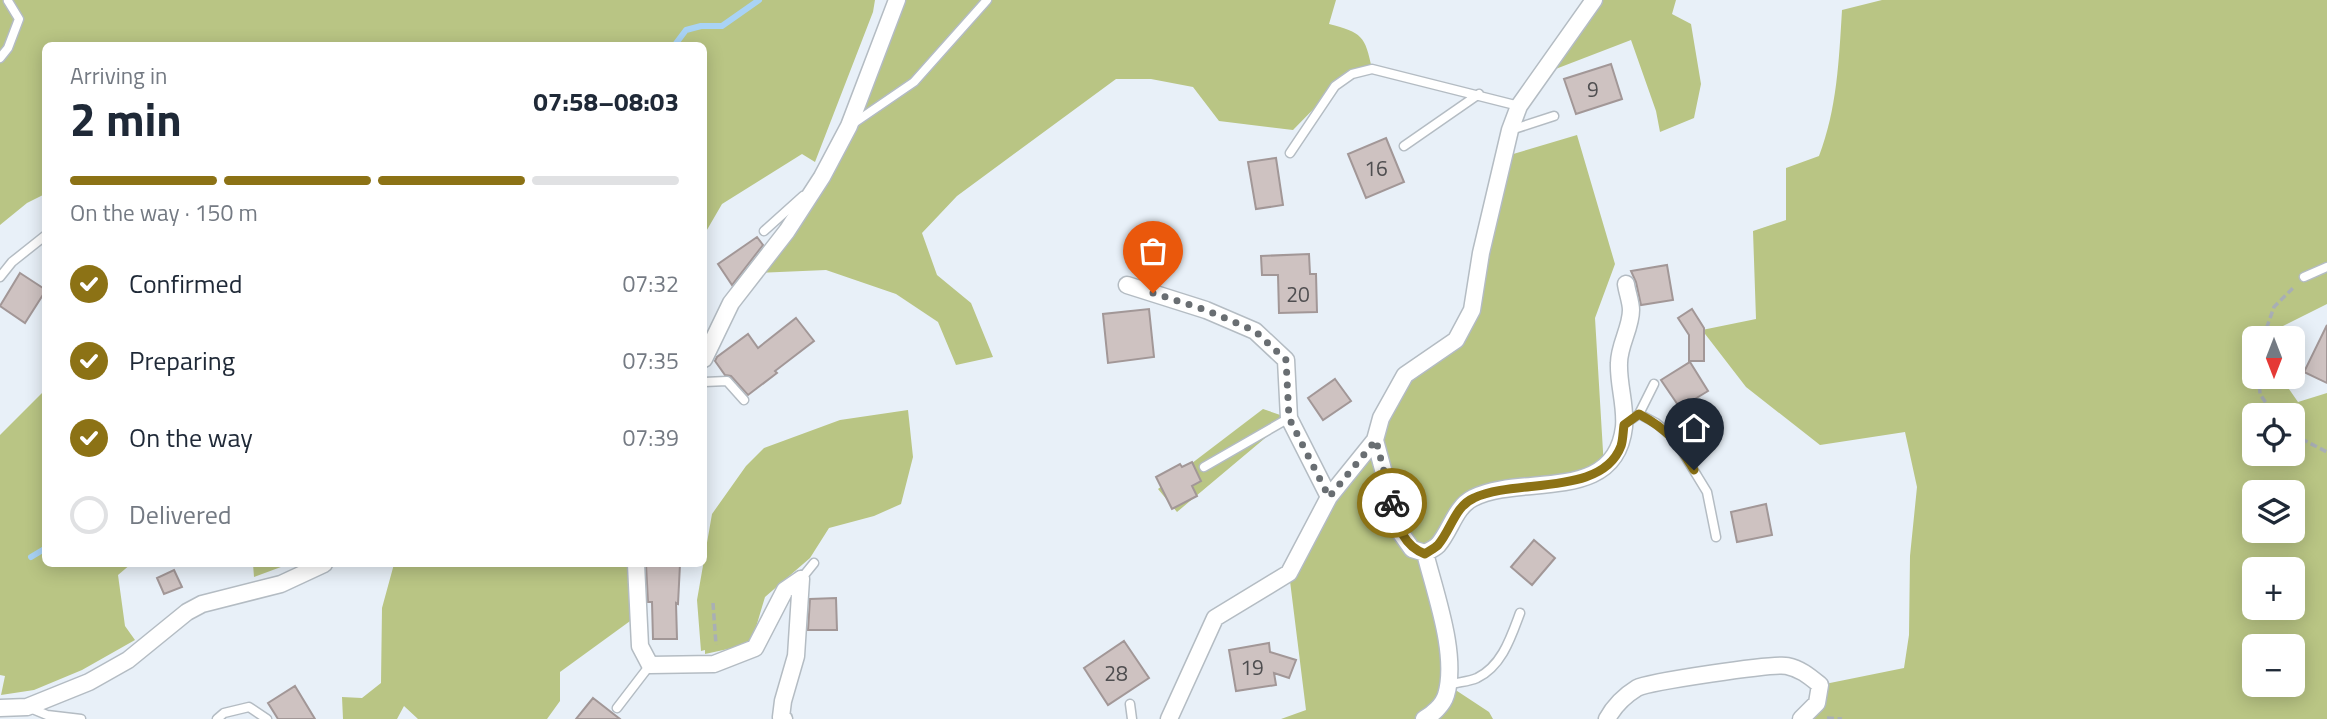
<!DOCTYPE html>
<html lang="en">
<head>
<meta charset="utf-8">
<style>
  :root { --surface:#fff; --page:#f2f2f3; --text:#1f2937; --muted:#747a83; --line:#e0e1e3; --accent:#8c7215 }
  body { margin:0; font-family:"Titillium Web",sans-serif; background:var(--page); color:var(--text); height:100vh; display:flex; flex-direction:column; font-size:26px; white-space:nowrap }
  * { box-sizing:border-box; margin:0 }
  p { font-size:23px; color:var(--muted) }
  .icon { flex:none; width:38px; height:38px; fill:none; stroke:currentColor; stroke-width:2; stroke-linecap:round; stroke-linejoin:round }
  .map { position:relative; flex:1; overflow:hidden }
  .side { position:absolute; left:42px; top:42px; width:665px; height:525px; display:flex; flex-direction:column; background:var(--surface); border-radius:10px; box-shadow:0 4px 18px #0003 }
  .side>* { flex:none }
  .needle { width:46px; rotate:180deg }
  .fabs { position:absolute; left:2242px; top:326px; display:grid; gap:14px }
  .fabs a { display:grid; place-items:center; width:63px; height:63px; border-radius:10px; background:var(--surface); box-shadow:0 4px 18px #0003; font-size:35px }
  .pin { position:absolute; display:grid; place-items:center; width:60px; height:60px; color:#fff; margin:-72px -30px; border-radius:50% 50% 50% 0; rotate:-45deg; box-shadow:0 0 7px #0007 }
  .pin .icon { rotate:45deg }
  .courier { position:absolute; display:grid; place-items:center; width:70px; height:70px; margin:-35px; border:5px solid #8c7215; border-radius:50%; background:#fff; color:#222; box-shadow:0 2px 9px #0007 }
  .headline em { font-style:normal; font-weight:700 }
  .headline div { display:flex; flex-direction:column-reverse }
  .headline { display:flex; align-items:center; justify-content:space-between; height:119px; padding:0 28px }
  h1 { font-size:46px; font-weight:700; line-height:52px }
  .bar { display:grid; grid-template-columns:repeat(4,1fr); gap:10px 7px; align-content:center; height:84px; padding:0 28px }
  .bar i { height:9px; border-radius:5px; background:var(--line) }
  .bar .active { background:var(--accent) }
  .bar p { grid-column:span 4 }
  ol { padding:0 28px; list-style:none }
  li { display:flex; align-items:center; gap:21px; height:77px }
  li p { margin-inline-start:auto }
  li .icon { padding:7px; border-radius:50%; background:var(--accent); color:#fff; stroke-width:4 }
  li:last-child { color:var(--muted) }
  li i { width:38px; height:38px; border:4px solid var(--line); border-radius:50% }
  .map>svg:first-child { display:block }
  .green { fill:#b9c584; fill-rule:evenodd }
  .lines { fill:none; stroke-linecap:round; stroke-linejoin:round }
  .stream { stroke:#a9d3f5; stroke-width:6 }
  .building { fill:#cec2c1; stroke:#a29797; stroke-width:2 }
  .lane-casing { stroke:#b4bcc3; stroke-width:11 }
  .street-casing { stroke:#b4bcc3; stroke-width:19 }
  .path { stroke:#a9afb5; stroke-width:3.5; stroke-dasharray:7 3.5; stroke-linecap:butt }
  .lane { stroke:#fff; stroke-width:8 }
  .street { stroke:#fff; stroke-width:16 }
  .done { stroke:#696e72; stroke-width:7; stroke-dasharray:0 12.6 }
  .route { stroke:#8c7215; stroke-width:9 }
  .labels { text-anchor:middle; dominant-baseline:central; stroke-width:5; stroke-linejoin:round; paint-order:stroke }
  .number-label { font-size:21px; fill:#4f4e50 }
</style>
</head>
<body>
<div class="map">
<svg width="2327" height="719" viewBox="0 0 2327 719">
  <rect width="100%" height="100%" fill="#e8f0f8"/>
  <path class="green" d="M0,0H875L873,12L815,162L802,154L722,204L704,235V46H46L45,194L27,203L0,225Z
    M897,0H1336L1329,24C1362,33 1365,35 1372,69L1352,74L1336,86L1293,130L1219,121L1193,87L1151,79H1116L957,196L922,233L937,275L971,303L993,357L956,365L938,322L896,294L826,270L755,273L806,203Z
    M1594,0H1676L1672,14L1691,24L1701,84L1694,118L1660,132L1656,111L1631,40L1540,75Z
    M1882,0H2327V304L2281,327L2278,338H2254V376H2280L2298,402L2327,393V719H1801L1820,685L1904,668L1909,635L1910,556L1917,487L1905,432L1820,445L1746,387L1702,330L1756,319L1753,231L1786,220V168L1819,156C1837,109 1839,60 1842,10ZM2254,415H2292V453H2254ZM2254,492H2292V530H2254ZM2254,569H2292V607H2254ZM2254,646H2292V684H2254Z
    M1577,135L1615,264L1595,318L1604,468L1471,498L1425,554L1448,685L1489,712L1493,719H1281L1306,710L1289,573L1375,440L1405,375L1456,340L1472,310L1503,157Z
    M45,390L46,564H131L118,575L125,626L135,640L82,670L34,690L1,695L5,676L0,675V435Z
    M1263,409L1289,418L1177,512L1158,489Z
    M908,410L913,457L901,504L874,516L829,528L810,558L765,597L751,644L705,654V650L701,651L697,600L712,514L746,466L764,448L840,420Z
    M253,564H289L254,577Z
    M394,564H636L637,616L560,672V701L547,719H418L404,706L397,719H343L342,697L362,698L381,683L382,608Z"/>
  <g class="lines">
    <path class="stream" d="M674,46L686,30L701,26H722L759,0
      M31,557L46,548"/>
  </g>
  <path class="building" d="M1611,64L1622,99L1576,114L1564,79Z
    M1386,138L1404,182L1366,198L1348,154Z
    M1276,158L1283,205L1256,209L1248,162Z
    M757,237L763,245L732,285L718,264Z
    M1309,254L1310,274H1316L1317,312L1279,313L1278,275H1262L1261,256Z
    M1667,265L1673,300L1641,305L1636,282L1631,271Z
    M20,273L46,290L25,323L0,306Z
    M1149,309L1154,357L1108,363L1103,314Z
    M1692,309L1704,328V361H1689V335L1678,318Z
    M796,318L814,341L775,371L777,373L748,395L731,376L725,375L715,361L717,357L748,334L758,348Z
    M2327,325V383L2304,372Z
    M1690,362L1708,391L1680,408L1661,380Z
    M1335,379L1351,401L1323,420L1308,398Z
    M1192,462L1201,481L1192,486L1197,496L1172,509L1156,477L1180,464L1182,467Z
    M1766,504L1772,535L1737,542L1731,512Z
    M1534,540L1555,558L1532,585L1511,567Z
    M646,564H680L678,604L676,603L677,639H653L652,602H648Z
    M174,570L182,587L164,594L157,578Z
    M836,598L837,630H808L810,599Z
    M1124,641L1149,678L1108,705L1084,668Z
    M1269,643L1270,652L1296,660L1289,678L1274,673L1276,685L1236,691L1229,650Z
    M295,686L315,719H278L268,703Z
    M593,698L620,719H576Z"/>
  <g class="lines">
    <defs>
      <path id="lane" d="M0,58L8,48L19,19L8,1
        M854,123L914,82L987,0
        M1511,130L1554,116
        M1404,146L1479,94
        M1290,153L1335,86L1352,74L1372,69L1519,106
        M764,231L803,196
        M0,277L12,262L46,235
        M2304,277L2327,267
        M704,382L727,381L744,400
        M1639,414L1654,384
        M1626,423L1639,414L1656,423L1674,438L1707,492L1716,537
        M1204,467L1289,418
        M801,579L814,563
        M1449,685C1457,682 1468,682 1477,678C1502,666 1511,637 1520,613
        M1130,704L1132,719
        M30,708L47,715L81,719
        M617,708L650,665
        M217,719L224,713L249,707L267,719"/>
      <path id="street" d="M1127,285L1206,310L1255,331L1286,360L1289,418L1329,497
        M704,359L731,303L787,231L822,177L849,126L897,0
        M1375,440L1400,532L1412,549L1425,553
        M1425,553C1429,551 1435,548 1438,545C1451,530 1455,507 1473,498C1522,473 1615,505 1624,427C1626,405 1618,384 1619,363C1619,345 1631,328 1631,310C1631,302 1627,292 1626,284
        M636,564L640,646L650,665L714,664L755,648L785,590L801,579
        M0,708L27,707L89,682L128,660L187,612L202,604L281,584L324,564
        M784,719L781,717L783,701L796,656L801,579
        M1169,719L1215,618L1289,573L1329,497L1375,440L1381,418L1405,375L1456,340L1472,310L1481,253L1510,130L1519,106L1594,0
        M1424,719C1433,714 1443,705 1446,695C1458,655 1435,593 1425,553
        M1607,719C1614,706 1624,696 1637,688C1648,682 1774,663 1787,666C1801,669 1809,676 1820,685L1817,703L1801,719"/>
    </defs>
    <use href="#lane" class="lane-casing"/>
    <use href="#street" class="street-casing"/>
    <path class="path" d="M2263,338L2274,307L2295,286
      M2259,376L2260,394L2274,415
      M2292,434L2327,452
      M713,603L716,645
      M1827,718L1842,719"/>
    <use href="#lane" class="lane"/>
    <use href="#street" class="street"/>
  </g>
  <g class="lines">
    <path class="done" d="M1153,293L1206,310L1255,331L1286,360L1289,418L1329,497L1376,440L1392,503"/>
    <path class="route" d="M1392,503C1398,525 1402,545 1425,554C1429,551 1435,548 1438,545C1451,530 1455,506 1474,498C1515,478 1602,497 1621,446C1623,440 1623,432 1624,425L1639,414C1670,431 1676,441 1694,470"/>
  </g>
  <g class="labels">
    <g class="number-label">
      <text x="1593" y="89">9</text>
      <text x="1376" y="168">16</text>
      <text x="1298" y="294">20</text>
      <text x="1252" y="667">19</text>
      <text x="1116" y="673">28</text>
    </g>
  </g>
</svg>
<div class="fabs">
<a><svg class="needle" viewBox="-14 -14 28 28"><path d="M0-13l5 13h-10z" fill="#e53935"/><path d="M0 13l5-13h-10z" fill="#747a83"/></svg></a>
<a><svg class="icon" aria-label="locate" viewBox="0 0 24 24"><circle cx="12" cy="12" r="6"/><path d="M12 2v4M12 18v4M2 12h4M18 12h4"/></svg></a>
<a><svg class="icon" aria-label="layers" viewBox="0 0 24 24"><path d="M12 4l9 5-9 5-9-5zM3 14l9 5 9-5"/></svg></a>
<a>+</a>
<a>−</a>
</div>
<div class="pin" style="left:1153px;top:293px;background:#ea580c"><svg class="icon" aria-label="bag" viewBox="0 0 24 24"><path d="M5 8h14l-1 12H6zM9 8a3 3 0 0 1 6 0"/></svg></div>
<div class="pin" style="left:1694px;top:470px;background:#1f2937"><svg class="icon" aria-label="home" viewBox="0 0 24 24"><path d="M3 11l9-7 9 7M6 9v11h12V9"/></svg></div>
<div class="courier" style="left:1392px;top:503px"><svg class="icon" aria-label="bike" viewBox="0 0 24 24"><circle cx="6" cy="16" r="4"/><circle cx="18" cy="16" r="4"/><path d="M6 16l4-8h5l3 8M10 8l3 8H6M13 5h3"/></svg></div>
<section class="side">
<div class="headline"><div><h1>2 min</h1><p>Arriving in</p></div><em>07:58–08:03</em></div>
<div class="bar"><i class="active"></i><i class="active"></i><i class="active"></i><i></i><p>On the way · 150 m</p></div>
<ol>
<li><svg class="icon" aria-label="check" viewBox="0 0 24 24"><path d="M5 12l5 5 9-10"/></svg>Confirmed<p>07:32</p></li>
<li><svg class="icon" aria-label="check" viewBox="0 0 24 24"><path d="M5 12l5 5 9-10"/></svg>Preparing<p>07:35</p></li>
<li><svg class="icon" aria-label="check" viewBox="0 0 24 24"><path d="M5 12l5 5 9-10"/></svg>On the way<p>07:39</p></li>
<li><i></i>Delivered</li>
</ol>
</section>
</div>
</body>
</html>
